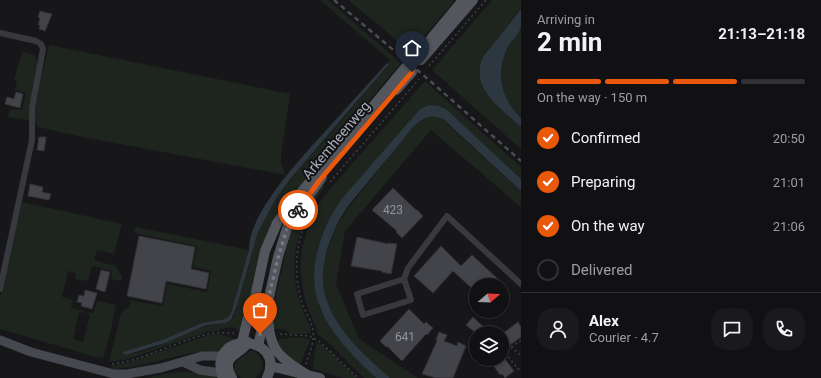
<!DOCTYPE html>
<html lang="en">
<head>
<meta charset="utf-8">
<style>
  :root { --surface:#111114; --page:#1a1a1d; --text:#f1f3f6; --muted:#9c9da0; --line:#303134; --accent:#ea580c }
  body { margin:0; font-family:Roboto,sans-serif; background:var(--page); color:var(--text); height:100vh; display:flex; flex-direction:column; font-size:15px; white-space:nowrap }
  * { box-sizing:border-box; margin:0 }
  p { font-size:13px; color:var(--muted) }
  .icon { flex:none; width:22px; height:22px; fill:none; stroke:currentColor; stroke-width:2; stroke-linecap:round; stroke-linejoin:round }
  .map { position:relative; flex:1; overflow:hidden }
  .details { display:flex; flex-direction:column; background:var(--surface); width:300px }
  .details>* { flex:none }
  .needle { width:26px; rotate:71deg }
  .buttons { position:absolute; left:469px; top:278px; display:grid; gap:8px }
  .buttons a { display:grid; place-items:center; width:40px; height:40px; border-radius:50%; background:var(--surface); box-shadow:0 2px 6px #0003,0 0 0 1px var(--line); font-size:20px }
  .pin { position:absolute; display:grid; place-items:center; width:34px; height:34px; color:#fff; margin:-41px -17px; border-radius:50% 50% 50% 0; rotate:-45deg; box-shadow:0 0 4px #0007 }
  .pin .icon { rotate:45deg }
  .courier { position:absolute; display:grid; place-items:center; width:40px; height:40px; margin:-20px; border:3px solid #ea580c; border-radius:50%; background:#fff; color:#222; box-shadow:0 1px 5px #0007 }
  .head em { font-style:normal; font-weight:700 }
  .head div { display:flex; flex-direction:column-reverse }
  .head { display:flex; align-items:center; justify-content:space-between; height:68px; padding:0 16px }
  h1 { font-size:26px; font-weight:700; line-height:30px }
  .bar { display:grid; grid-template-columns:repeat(4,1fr); gap:6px 4px; align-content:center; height:48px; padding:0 16px }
  .bar i { height:5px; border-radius:3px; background:var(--line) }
  .bar .active { background:var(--accent) }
  .bar p { grid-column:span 4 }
  .line { display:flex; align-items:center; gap:10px; padding:0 16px; border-top:1px solid var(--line) }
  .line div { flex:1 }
  .round { display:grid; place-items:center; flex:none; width:42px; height:42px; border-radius:16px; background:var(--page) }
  ol { padding:0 16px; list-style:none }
  li { display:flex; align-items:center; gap:12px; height:44px }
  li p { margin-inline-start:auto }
  li .icon { padding:4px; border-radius:50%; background:var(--accent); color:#fff; stroke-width:4 }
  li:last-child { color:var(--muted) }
  li i { width:22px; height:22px; border:2px solid var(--line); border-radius:50% }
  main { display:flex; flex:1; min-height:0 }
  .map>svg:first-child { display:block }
  .green { fill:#1d251e }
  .water { fill:#2d373f }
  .building { fill:#43444a; stroke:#313136 }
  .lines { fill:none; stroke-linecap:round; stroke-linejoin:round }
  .primary-tunnel { stroke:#34353a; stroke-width:10; stroke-dasharray:10 5; stroke-linecap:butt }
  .path { stroke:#3e4046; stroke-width:1.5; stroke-dasharray:2 3; stroke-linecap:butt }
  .minor { stroke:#38393f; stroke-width:6 }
  .secondary { stroke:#46484f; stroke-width:9 }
  .primary { stroke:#54565e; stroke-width:10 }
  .rail { stroke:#4b4d54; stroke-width:2.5; stroke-dasharray:5 4; stroke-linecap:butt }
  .done { stroke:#767982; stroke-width:4; stroke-dasharray:0 7.2 }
  .route { stroke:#ea580c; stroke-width:5 }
  .labels { text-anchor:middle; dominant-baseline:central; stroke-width:4; stroke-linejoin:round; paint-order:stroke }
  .number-label { font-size:12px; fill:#90949e }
  .street-label { font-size:14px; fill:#a9aeba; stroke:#121215 }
</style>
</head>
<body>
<main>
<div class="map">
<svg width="521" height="378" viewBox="0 0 521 378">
  <rect width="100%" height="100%" fill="#17171a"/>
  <path class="green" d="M320,0H328L401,63L309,171L310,174L285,207L244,328L241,331H239L234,327L220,329V331L207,332L125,360L109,362L121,313L129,307L130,300L163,306L167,284L207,292L211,271L193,267L197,246L134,233L136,227L249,250L231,313L228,317L225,319L202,323L162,340L123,352L124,355C153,352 179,335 207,325C216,322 226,326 233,318L258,232L275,200L290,179L349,112L390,60Z
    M348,0H455L411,52Z
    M492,0H521V9L509,23L488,95L521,127V149L432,70Z
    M521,29V118C493,90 496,58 521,29Z
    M49,45L290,94L281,155V164L286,175L83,137L38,127C28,117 46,60 49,45Z
    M22,52L35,55L38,65L29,120L8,117L10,109L22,110L26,93L15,90L17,81L14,80Z
    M425,81L521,167V179L446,109C432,103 424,105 414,116L337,207L327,225L318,247L316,259L314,274L320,309L335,334L346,348L376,378H364L328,342L318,335L315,325L305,301L300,270L302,249L310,221L319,203L330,189Z
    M434,115L442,119L521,191V207L431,130L345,231L336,284L359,339L418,378H390C366,355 331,326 324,292C320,277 324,262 329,247C333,233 340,219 349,207L413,127L423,119Z
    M323,184L325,186C299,222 286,258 300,302C303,312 309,321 311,331L308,334H289V331L279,329H272V313L292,225Z
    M22,202L122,224L114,254L97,250L94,260L115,266L122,276L121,281L111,279L112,271L92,266L88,281L75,279L76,273L68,271L62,297L73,300L71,308L84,311L83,313L79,312L73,339L83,342L90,315L87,314V312L93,313L97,301L116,305L110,334L103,359L0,329V298Z
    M220,334L236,339L222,350L215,352L190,353L133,367L113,369L111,366L133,361L209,335Z
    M289,337L306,338L310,339L309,344H308L300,366L289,359L275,340L289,338Z
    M317,342L327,349L356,378H344L313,369L314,357Z
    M251,350C260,353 263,360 263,369L256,378H241C224,363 242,359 251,350Z
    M184,372H200L218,378H146L167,373Z"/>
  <path class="water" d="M521,9C521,15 521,22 521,27C520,33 512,40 509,45C495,72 500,97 521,118V127C501,108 469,88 483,57Z
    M387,63L389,64L290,179L275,200L258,232L237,305L231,320L225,323L206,325L168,342L126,355L123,354V352L162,340L202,323L225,319L228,317L231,313L249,250C248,212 305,154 330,126C349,105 368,84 387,63Z
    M429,105L439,106L446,109L521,179V191L443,119C429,113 423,118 413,127C398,146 382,165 367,183C358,194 348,205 341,217C327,243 316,276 328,304C340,334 367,357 390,378H376C354,357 331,335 320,307C306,274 319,235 337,206C347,191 361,178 372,164C386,148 400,132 414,116L420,109Z"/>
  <path class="building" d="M40,11L52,14L45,31L39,29L40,25H38L40,18L38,17Z
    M16,92L23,94L20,108L5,104L7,97L14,99Z
    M39,137H46L44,151L37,150Z
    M30,184L43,187L42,192L51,194L49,200L28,196Z
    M393,188L416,210H417L423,216L402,238L396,232L397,231L372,210Z
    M139,236L195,247L191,269L209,273L206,289L166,281L162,303L127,296Z
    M357,237L388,244V243L397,244L391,274L382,272V271L351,266Z
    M441,246L461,266L472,255L500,281L496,285H476V292L453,271L433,293L414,276Z
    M101,270L110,272L105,292L96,289Z
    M85,290L97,293L92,309L81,306L82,303L77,302L79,295L84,296Z
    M409,309L424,324L426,322L433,328L427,335L426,334L402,361L387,346L386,347L380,341Z
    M473,317L490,333H476L466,325Z
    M518,322L521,327V337L502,351V334Z
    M439,332L447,335L444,341L457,346L458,342L466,346L453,378H436L422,374L437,341L436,340Z
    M491,359H505L514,371L505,378L502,374L500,375L493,365L494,364Z"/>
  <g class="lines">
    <path class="primary-tunnel" d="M405,68L416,56"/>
    <path class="path" d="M429,66L486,0
      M330,182L419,79
      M280,334L309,336L319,341L358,378
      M521,340L507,350L506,354L518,369L521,368
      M511,347L521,355
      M112,364C146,360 176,341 209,334C217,332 226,333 234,333
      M306,364C309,354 315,341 313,331C312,321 305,312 302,303C292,271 296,236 312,208"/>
    <path class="minor" d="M0,33L36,41L41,44L43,49L32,108V140L0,289
      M404,279L357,294L363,315L411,300L404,279L408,268L447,216L521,284"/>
    <path class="secondary" d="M0,340L31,352L114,374H127L161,368L202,356H223
      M183,362L200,370L221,373"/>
    <path class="primary" d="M430,40L463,0
      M421,60L473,0
      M396,90L412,72
      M267,313C269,321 268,330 271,338C275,356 292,365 307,375
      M242,342L248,318L252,311L265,251L277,223L284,213L405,68
      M258,346L278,257L288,225L322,177
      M270,366L320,378
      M223,378C205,329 288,334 267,378
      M232,378C219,354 241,356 248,342"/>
    <path class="rail" d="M334,0L429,80L521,161"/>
  </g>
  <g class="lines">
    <path class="done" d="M260,334L278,258L288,225L298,210"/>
    <path class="route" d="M298,210L319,181L412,72"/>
  </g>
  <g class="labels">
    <g class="number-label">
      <text x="393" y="210">423</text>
      <text x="405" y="337">641</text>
    </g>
    <g class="street-label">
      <text transform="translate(336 140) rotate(-50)">Arkemheenweg</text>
    </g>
  </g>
</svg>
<div class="buttons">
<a><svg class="needle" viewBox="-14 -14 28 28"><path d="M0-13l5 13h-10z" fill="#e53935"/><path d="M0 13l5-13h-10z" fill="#9c9da0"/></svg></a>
<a><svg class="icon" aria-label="layers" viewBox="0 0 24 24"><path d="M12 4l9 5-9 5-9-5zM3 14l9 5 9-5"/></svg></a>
</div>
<div class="pin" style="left:260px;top:334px;background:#ea580c"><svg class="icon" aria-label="bag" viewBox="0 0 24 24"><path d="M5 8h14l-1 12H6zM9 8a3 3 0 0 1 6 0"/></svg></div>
<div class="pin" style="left:412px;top:72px;background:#1f2937"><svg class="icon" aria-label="home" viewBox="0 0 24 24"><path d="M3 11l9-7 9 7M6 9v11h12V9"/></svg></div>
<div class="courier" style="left:298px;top:210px"><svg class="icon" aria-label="bike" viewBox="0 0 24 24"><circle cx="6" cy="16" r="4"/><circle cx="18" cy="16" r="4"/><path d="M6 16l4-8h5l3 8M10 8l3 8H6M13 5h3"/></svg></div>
</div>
<section class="details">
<div class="head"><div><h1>2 min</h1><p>Arriving in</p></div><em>21:13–21:18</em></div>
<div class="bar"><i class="active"></i><i class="active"></i><i class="active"></i><i></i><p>On the way · 150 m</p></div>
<ol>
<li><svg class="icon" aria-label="check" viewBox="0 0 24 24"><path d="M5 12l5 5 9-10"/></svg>Confirmed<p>20:50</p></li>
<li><svg class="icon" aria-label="check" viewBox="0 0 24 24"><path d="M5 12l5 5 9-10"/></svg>Preparing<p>21:01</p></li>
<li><svg class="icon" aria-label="check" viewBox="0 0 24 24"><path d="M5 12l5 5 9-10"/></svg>On the way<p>21:06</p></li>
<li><i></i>Delivered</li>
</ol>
<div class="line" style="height:72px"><a class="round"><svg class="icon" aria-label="person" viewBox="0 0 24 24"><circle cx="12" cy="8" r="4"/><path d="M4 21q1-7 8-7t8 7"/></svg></a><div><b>Alex</b><p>Courier · 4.7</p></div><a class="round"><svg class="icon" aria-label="chat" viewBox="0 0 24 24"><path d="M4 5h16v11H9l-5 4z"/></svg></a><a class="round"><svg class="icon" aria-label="phone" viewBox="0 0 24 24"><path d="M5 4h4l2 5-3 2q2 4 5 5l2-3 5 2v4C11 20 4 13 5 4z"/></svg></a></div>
</section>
</main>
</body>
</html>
